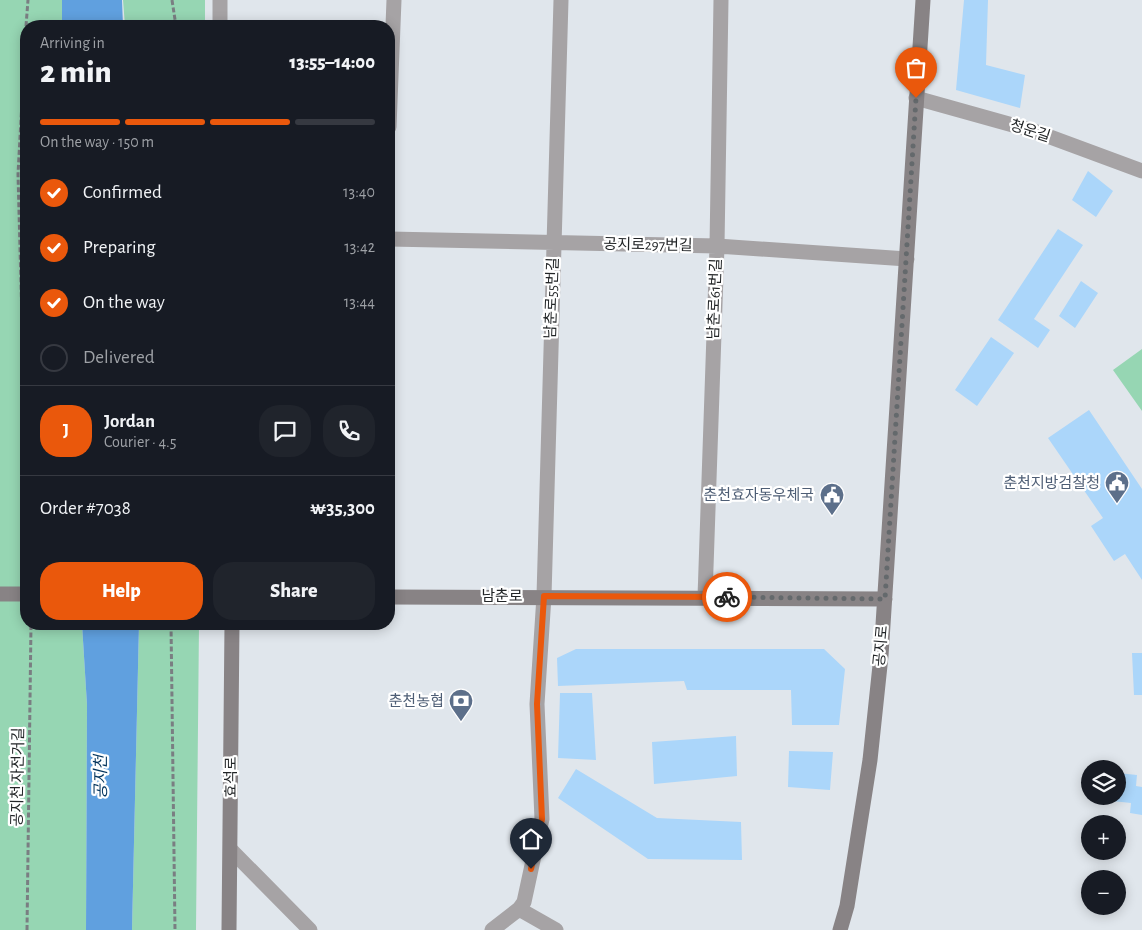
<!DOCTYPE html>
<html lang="en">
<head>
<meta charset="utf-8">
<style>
  :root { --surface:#171b24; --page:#20242c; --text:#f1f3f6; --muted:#9ea1a6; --line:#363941; --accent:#ea580c }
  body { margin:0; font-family:"Alegreya Sans","Noto Sans KR",sans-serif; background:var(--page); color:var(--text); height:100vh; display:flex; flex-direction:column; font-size:19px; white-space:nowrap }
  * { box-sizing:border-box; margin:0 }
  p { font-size:16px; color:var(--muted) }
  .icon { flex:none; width:28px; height:28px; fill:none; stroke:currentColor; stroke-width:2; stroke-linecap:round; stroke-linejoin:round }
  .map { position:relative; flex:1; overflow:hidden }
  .drawer { position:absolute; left:20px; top:20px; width:375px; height:610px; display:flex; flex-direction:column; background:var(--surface); border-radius:20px; box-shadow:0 2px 12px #0003 }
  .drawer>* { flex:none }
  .controls { position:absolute; left:1081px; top:760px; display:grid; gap:10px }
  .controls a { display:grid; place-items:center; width:45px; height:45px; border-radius:50%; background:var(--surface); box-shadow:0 2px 12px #0003; font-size:25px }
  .pin { position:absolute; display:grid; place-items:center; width:42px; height:42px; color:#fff; margin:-51px -21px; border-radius:50% 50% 50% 0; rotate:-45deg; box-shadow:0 0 5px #0007 }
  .pin .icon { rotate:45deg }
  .courier { position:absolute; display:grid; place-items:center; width:50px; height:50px; margin:-25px; border:4px solid #ea580c; border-radius:50%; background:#fff; color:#222; box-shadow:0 1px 6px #0007 }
  .summary em { font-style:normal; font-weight:800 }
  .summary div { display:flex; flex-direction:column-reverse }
  .summary { display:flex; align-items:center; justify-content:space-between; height:85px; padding:0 20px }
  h1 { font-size:32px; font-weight:800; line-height:38px }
  .bar { display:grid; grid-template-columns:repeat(4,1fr); gap:8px 5px; align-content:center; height:60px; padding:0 20px }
  .bar i { height:6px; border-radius:4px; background:var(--line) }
  .bar .active { background:var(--accent) }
  .bar p { grid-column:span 4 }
  .line { display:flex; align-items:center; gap:12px; padding:0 20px; border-top:1px solid var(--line) }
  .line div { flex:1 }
  .round { display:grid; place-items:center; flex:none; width:52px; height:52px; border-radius:20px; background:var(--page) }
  ol { padding:0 20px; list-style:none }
  li { display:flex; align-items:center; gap:15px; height:55px }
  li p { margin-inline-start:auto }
  li .icon { padding:5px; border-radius:50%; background:var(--accent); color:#fff; stroke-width:4 }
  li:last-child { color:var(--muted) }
  li i { width:28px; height:28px; border:2px solid var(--line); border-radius:50% }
  .primary-button { display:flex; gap:10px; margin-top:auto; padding:10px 20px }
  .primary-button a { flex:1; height:58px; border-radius:20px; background:var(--accent); color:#fff; font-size:20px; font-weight:800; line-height:58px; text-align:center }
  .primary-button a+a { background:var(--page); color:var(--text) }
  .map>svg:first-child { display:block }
  .green { fill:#96d6b3 }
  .water { fill:#60a0df }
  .building { fill:#abd6fa }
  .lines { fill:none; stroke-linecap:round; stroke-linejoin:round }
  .path { stroke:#7a7e82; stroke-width:3; stroke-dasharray:5 2.5; stroke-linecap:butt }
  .street { stroke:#a6a3a5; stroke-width:15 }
  .secondary { stroke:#888385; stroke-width:15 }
  .done { stroke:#64696c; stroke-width:5; stroke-dasharray:0 9 }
  .route { stroke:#ea580c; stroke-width:6 }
  .labels { text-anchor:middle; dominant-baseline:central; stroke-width:4.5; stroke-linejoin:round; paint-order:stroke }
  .street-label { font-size:15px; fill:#222527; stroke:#fff }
  .service-label { font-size:15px; fill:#4e5e75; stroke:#fff; text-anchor:end }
  .water-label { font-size:16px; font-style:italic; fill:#03345d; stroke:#fff }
</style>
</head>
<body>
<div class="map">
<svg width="1142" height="930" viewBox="0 0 1142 930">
  <rect width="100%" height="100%" fill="#e0e6ec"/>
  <path class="green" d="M0,0H62V26H26V624H82L87,705L86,930H0Z
    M123,0H205V26H125Z
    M1142,349V411L1113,370Z
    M139,624H199L196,930H132Z"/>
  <path class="water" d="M62,0H122L123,26H62Z
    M82,624H139L132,930H86L87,705Z"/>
  <path class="building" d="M964,0H988L986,65L1025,75L1020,108L956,90Z
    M1088,171L1113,191L1096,217L1072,200Z
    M1058,229L1083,245L1034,319L1050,330L1038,348L998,320Z
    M1081,281L1098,293L1075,328L1059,316Z
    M991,337L1014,353L977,406L955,390Z
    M1089,410L1142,489V580L1125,554L1114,561L1091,526L1103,518L1048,438Z
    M576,649H824L845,669L839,725H792L791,690H687L684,681L558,686L557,658Z
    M1132,653H1142V695H1134Z
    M560,693H592L596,760L558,758Z
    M736,736L737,776L654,784L652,742Z
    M789,751L833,752L830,790L788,787Z
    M576,769L657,818L741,822L742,860L648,859L558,798Z
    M1118,773L1137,775L1136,786L1142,787V815L1130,813L1131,803L1112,801L1113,796H1118Z"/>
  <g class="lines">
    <path class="path" d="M172,0L176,26
      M26,26L28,0
      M26,30L18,174L26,466
      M171,624L175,930
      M27,930L31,624"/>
    <path class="street" d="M220,0V26
      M916,98L1034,131L1142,171
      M389,127L394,0
      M389,239L717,246L907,259
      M705,597L717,246L721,0
      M231,850L310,930
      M519,909L556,930
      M492,930L519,909L524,902L542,819L537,704L544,596L561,0"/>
    <path class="secondary" d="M0,594H26
      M389,597L885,599
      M229,930L232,624
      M840,930L847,906L870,760L881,656L923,0"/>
  </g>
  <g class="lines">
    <path class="done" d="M727,597L885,599L916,98"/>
    <path class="route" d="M531,869L542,819L537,704L544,596L727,597"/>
  </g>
  <defs>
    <symbol id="civic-pin" viewBox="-11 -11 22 30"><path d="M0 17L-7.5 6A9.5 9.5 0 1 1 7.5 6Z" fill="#5c6f8a" stroke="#fff"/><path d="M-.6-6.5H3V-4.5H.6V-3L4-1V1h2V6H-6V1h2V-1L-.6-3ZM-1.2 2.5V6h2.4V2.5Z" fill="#fff"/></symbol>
    <symbol id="bank-pin" viewBox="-11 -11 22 30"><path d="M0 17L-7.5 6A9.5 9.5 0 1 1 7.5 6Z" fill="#5c6f8a" stroke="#fff"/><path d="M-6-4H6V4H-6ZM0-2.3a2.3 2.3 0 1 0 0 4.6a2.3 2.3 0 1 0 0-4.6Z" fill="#fff"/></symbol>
  </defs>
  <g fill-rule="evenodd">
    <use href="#civic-pin" x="1103" y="469" width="28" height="38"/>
    <use href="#civic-pin" x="818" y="481" width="28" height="38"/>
    <use href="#bank-pin" x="447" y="687" width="28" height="38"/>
  </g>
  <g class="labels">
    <g class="street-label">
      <text transform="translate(1030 131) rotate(18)">청운길</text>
      <text transform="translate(648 245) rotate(1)">공지로297번길</text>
      <text transform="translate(552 298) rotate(-88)">남춘로55번길</text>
      <text transform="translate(715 299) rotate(-88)">남춘로61번길</text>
      <text x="502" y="596">남춘로</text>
      <text transform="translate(881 646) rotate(-85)">공지로</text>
      <text transform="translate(18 777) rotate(-89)">공지천 자전거길</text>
      <text transform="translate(231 777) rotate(-90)">효석로</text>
    </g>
    <g class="service-label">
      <text x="1100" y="483">춘천지방검찰청</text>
      <text x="814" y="495">춘천효자동우체국</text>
      <text x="444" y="701">춘천농협</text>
    </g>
    <g class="water-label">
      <text transform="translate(101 777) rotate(-90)">공지천</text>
    </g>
  </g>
</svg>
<div class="controls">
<a><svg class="icon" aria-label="layers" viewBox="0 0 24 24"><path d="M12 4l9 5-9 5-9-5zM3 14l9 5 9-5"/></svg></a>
<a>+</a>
<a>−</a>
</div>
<div class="pin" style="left:916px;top:98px;background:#ea580c"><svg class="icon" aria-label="bag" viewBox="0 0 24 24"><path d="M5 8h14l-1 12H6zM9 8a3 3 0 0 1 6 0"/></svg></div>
<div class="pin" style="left:531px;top:869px;background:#1f2937"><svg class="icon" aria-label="home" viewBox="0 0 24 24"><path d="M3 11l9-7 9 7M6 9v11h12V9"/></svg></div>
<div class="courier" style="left:727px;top:597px"><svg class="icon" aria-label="bike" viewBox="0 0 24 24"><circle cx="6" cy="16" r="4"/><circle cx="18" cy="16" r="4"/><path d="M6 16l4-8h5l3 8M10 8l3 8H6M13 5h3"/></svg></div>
<section class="drawer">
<div class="summary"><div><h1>2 min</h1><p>Arriving in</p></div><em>13:55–14:00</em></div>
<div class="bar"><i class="active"></i><i class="active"></i><i class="active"></i><i></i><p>On the way · 150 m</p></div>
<ol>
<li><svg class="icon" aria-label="check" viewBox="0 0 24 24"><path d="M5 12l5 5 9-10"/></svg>Confirmed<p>13:40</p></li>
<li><svg class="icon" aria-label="check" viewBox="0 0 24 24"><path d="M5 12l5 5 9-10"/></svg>Preparing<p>13:42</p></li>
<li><svg class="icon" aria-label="check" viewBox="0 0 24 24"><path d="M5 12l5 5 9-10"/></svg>On the way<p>13:44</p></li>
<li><i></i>Delivered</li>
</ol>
<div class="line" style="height:90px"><b class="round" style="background:var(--accent);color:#fff">J</b><div><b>Jordan</b><p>Courier · 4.5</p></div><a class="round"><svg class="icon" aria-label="chat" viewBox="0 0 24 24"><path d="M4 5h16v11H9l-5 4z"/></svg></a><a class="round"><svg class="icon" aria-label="phone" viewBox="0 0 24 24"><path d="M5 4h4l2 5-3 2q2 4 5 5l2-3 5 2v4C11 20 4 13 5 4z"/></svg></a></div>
<div class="line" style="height:65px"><div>Order #7038</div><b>₩35,300</b></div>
<div class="primary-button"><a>Help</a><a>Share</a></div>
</section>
</div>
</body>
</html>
